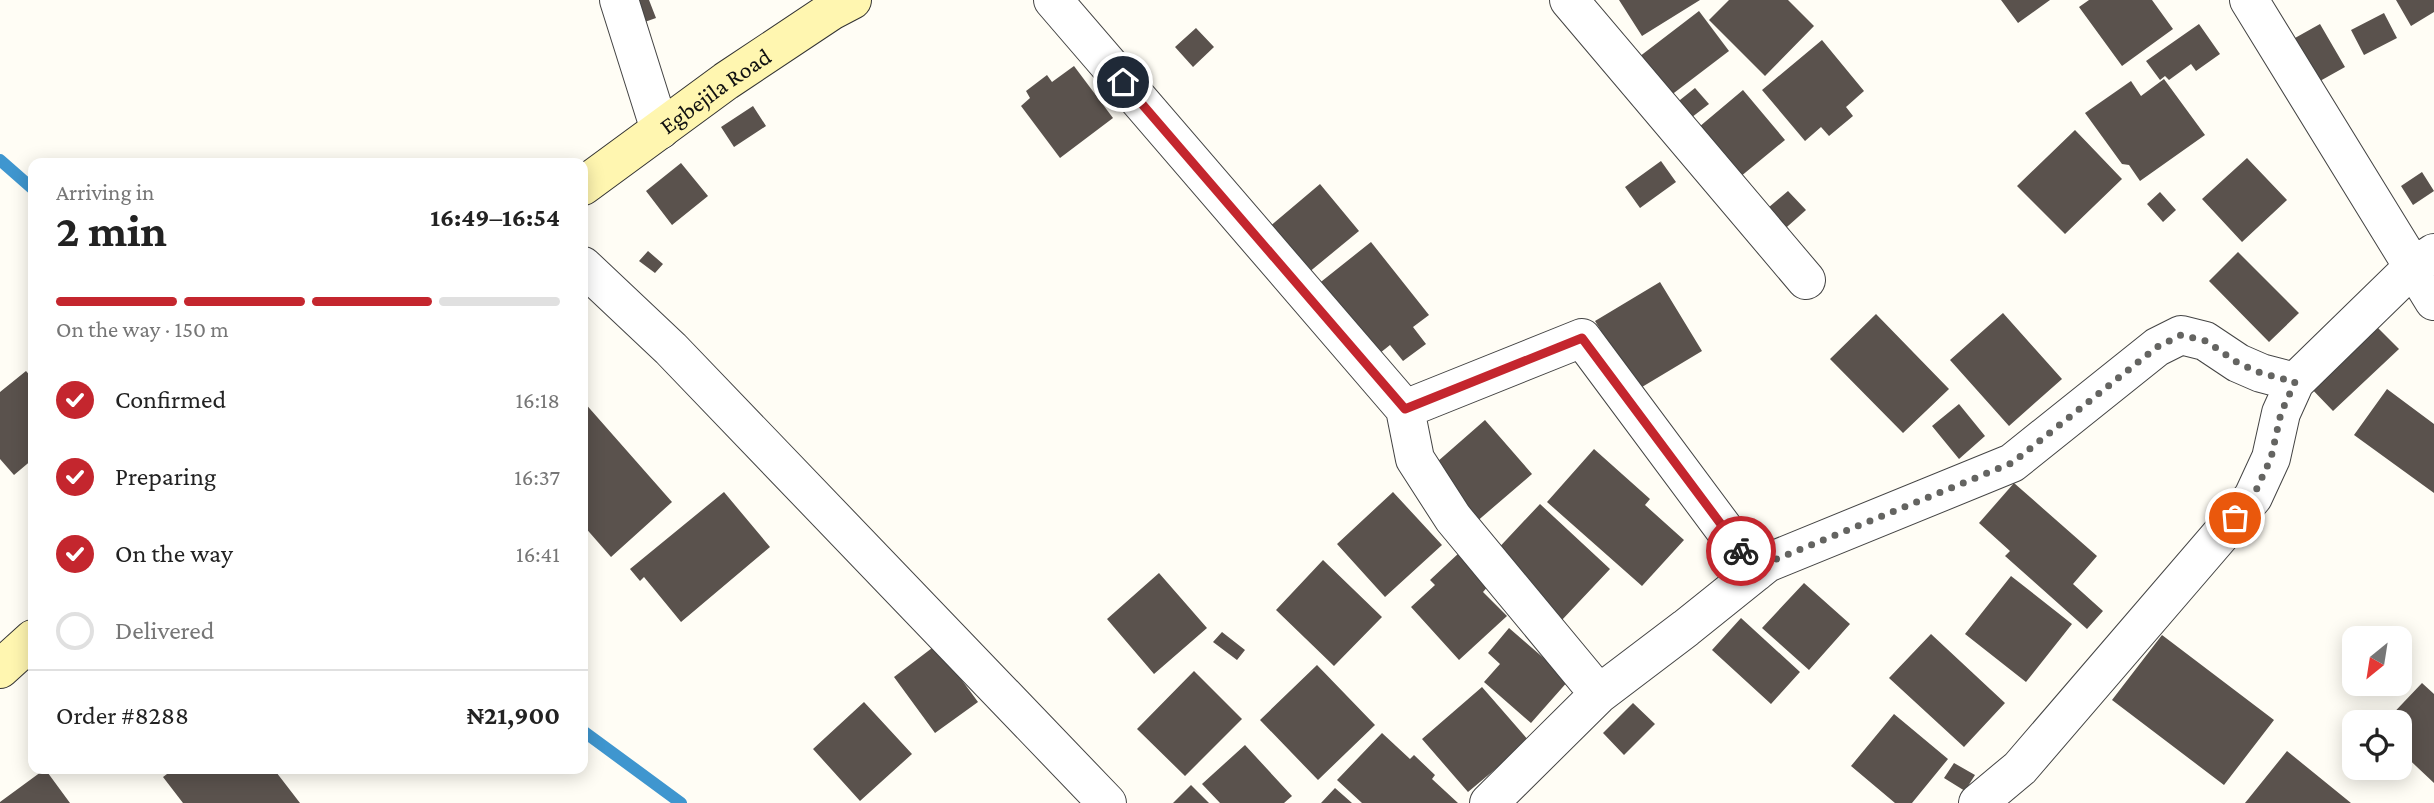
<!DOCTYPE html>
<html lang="en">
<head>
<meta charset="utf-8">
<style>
  :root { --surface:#fff; --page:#f6f6f6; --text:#222; --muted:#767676; --line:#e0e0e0; --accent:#c4262e }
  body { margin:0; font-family:"Crimson Pro",serif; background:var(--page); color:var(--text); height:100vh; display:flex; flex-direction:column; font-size:26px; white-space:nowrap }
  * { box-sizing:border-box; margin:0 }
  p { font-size:23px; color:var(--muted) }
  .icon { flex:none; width:38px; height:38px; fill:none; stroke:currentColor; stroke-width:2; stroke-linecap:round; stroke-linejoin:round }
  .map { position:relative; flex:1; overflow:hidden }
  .sheet { position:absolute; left:28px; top:158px; width:560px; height:616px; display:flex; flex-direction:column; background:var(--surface); border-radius:14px; box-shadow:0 4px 18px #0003 }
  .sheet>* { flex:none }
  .needle { width:46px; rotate:210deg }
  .tools { position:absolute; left:2342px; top:626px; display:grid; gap:14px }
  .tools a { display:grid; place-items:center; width:70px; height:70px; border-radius:14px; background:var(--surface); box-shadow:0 4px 18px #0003; font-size:35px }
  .pin { position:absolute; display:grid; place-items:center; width:60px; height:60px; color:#fff; margin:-30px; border:4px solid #fff; border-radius:50%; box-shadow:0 2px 7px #0007 }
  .courier { position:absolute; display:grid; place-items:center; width:70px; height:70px; margin:-35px; border:5px solid #c4262e; border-radius:50%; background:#fff; color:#222; box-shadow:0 2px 9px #0007 }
  .overview em { font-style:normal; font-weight:700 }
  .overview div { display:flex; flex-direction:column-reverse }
  .overview { display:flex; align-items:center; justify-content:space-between; height:119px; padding:0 28px }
  h1 { font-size:46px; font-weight:700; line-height:52px }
  .bar { display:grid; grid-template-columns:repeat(4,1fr); gap:10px 7px; align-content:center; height:84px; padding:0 28px }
  .bar i { height:9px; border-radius:5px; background:var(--line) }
  .bar .on { background:var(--accent) }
  .bar p { grid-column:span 4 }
  .line { display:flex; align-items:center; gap:18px; padding:0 28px; border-top:2px solid var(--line) }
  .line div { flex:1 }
  ol { padding:0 28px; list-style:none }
  li { display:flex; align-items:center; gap:21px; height:77px }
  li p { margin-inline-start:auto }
  li .icon { padding:7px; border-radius:50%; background:var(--accent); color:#fff; stroke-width:4 }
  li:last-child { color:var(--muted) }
  li i { width:38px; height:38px; border:4px solid var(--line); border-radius:50% }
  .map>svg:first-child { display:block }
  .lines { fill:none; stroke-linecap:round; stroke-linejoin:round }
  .stream { stroke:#3f96cf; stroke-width:12 }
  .building { fill:#5a524d }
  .street-casing { stroke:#444; stroke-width:40 }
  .secondary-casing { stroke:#333; stroke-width:40 }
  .street { stroke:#fff; stroke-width:38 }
  .secondary { stroke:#fff6b0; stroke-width:38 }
  .done { stroke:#646461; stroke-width:7; stroke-dasharray:0 12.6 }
  .route { stroke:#c4262e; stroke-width:9 }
  .labels { text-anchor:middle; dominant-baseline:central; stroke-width:7; stroke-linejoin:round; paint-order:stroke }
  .street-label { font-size:24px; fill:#111; stroke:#fff }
</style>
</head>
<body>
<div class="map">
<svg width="2434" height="803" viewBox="0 0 2434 803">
  <rect width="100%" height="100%" fill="#fffdf5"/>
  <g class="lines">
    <path class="stream" d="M0,160L33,189
      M583,731L681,803"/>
  </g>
  <path class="building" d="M629,0H649L656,18L639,24Z
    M1619,0H1700L1642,36Z
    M1729,0H1788L1814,26L1765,76L1709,20Z
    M2001,0H2050L2018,23Z
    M2089,0H2152L2173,29L2122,66L2079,7Z
    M2396,0H2434V12L2411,26Z
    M1699,11L1729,51L1666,99L1635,60Z
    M2384,13L2397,38L2364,55L2351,30Z
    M2199,24L2220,54L2196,71L2191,64L2169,80L2165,76L2160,80L2146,61Z
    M2320,24L2345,67L2320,81L2295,38Z
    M1196,28L1214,47L1193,67L1175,47Z
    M1822,40L1864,91L1846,107L1853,116L1829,136L1821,127L1805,141L1762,90Z
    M1074,66L1113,118L1060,158L1021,106L1030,98L1026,91L1047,75L1052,82Z
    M2164,79L2205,135L2140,181L2129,165L2122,164L2085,113L2131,81L2141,96Z
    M1695,88L1709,104L1683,124L1670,108Z
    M1743,90L1785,140L1740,177L1699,127Z
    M753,106L766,126L734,147L721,127Z
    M2075,130L2122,179L2065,234L2017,186Z
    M2247,158L2287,200L2242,242L2202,199Z
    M1661,161L1676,182L1640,208L1625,187Z
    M681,163L708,196L672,225L646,191Z
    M2422,172L2434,191L2413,205L2401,186Z
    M1320,184L1359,231L1308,273L1269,227Z
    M1788,191L1806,210L1779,234L1762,213Z
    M2160,192L2176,210L2163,222L2147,204Z
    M1371,242L1429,315L1413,327L1426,344L1403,361L1390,345L1375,357L1317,285Z
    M648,251L663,264L655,273L639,261Z
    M2238,252L2299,313L2269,342L2209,281Z
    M1660,282L1702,351L1637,390L1595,321Z
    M2003,313L2062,379L2009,426L1950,360Z
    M1876,314L1949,389L1903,433L1830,359Z
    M2372,322L2399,349L2333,411L2307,384Z
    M26,371L33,379V459L14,475L0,459V392Z
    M2387,389L2434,424V493L2354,435Z
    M583,401L672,502L611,557L583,525Z
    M1959,404L1985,436L1959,459L1932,426Z
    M1485,420L1532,474L1475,523L1429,469Z
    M1594,449L1650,499L1645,505L1684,540L1642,586L1547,502Z
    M2014,483L2097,556L2073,584L2103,611L2087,629L2005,556L2010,551L1979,523Z
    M724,492L770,547L681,622L644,577L640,581L630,569Z
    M1393,492L1442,545L1385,597L1337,544Z
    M1540,504L1610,569L1561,621L1492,555Z
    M1460,552L1490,584L1483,592L1507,616L1459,660L1411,607L1435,585L1430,580Z
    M1323,560L1382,617L1334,666L1276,610Z
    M1159,573L1207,628L1154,674L1107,619Z
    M2011,576L2072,624L2026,682L1965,634Z
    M1804,583L1850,624L1809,670L1762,628Z
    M1741,618L1800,672L1771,704L1712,650Z
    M1509,628L1569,680L1531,723L1484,682L1500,664L1488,653Z
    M1222,632L1245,650L1237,660L1213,642Z
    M1931,634L2005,703L1964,747L1889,678Z
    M2162,635L2274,720L2224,785L2112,700Z
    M936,645L978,702L935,733L894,677Z
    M1317,665L1375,725L1318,780L1260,720Z
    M1194,671L1242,719L1185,776L1137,729Z
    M2422,683L2434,694V783L2399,750V723H2384Z
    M1482,687L1529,741L1468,792L1422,739Z
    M864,702L912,754L860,801L813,749Z
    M1633,703L1655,724L1624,755L1603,733Z
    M1894,714L1948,759L1912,803H1895L1851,766Z
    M1382,733L1410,759L1414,755L1435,775L1432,779L1458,803H1362L1337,780Z
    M1245,745L1292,796L1284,803H1220L1202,784Z
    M2287,751L2351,803H2245Z
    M1954,763L1975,775L1965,791L1944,778Z
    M175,768H273L300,803H183L163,777Z
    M45,769L70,803H0V802Z
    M1191,785L1209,803H1173Z
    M1335,788L1352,803H1321Z"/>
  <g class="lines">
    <defs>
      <path id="street" d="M619,0L660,130
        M1053,0L1405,409L1415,459L1453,518L1599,694
        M1569,0L1806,280
        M2249,0L2434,301
        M583,266L671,349L1107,803
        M1405,409L1582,338L1756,572
        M1489,803L1599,694L1686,628L1767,563L2012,463L2157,347L2181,335L2205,341L2238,363L2261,373L2295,382
        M1978,803L2020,768L2253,497L2271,458L2281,413L2295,382L2413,267L2434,253"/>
      <g id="secondary">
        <path id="s1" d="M583,186L726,81L831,11L852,0"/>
        <path d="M0,669L33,639"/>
      </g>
    </defs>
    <use href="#street" class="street-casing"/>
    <use href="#secondary" class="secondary-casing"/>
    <use href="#street" class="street"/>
    <use href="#secondary" class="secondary"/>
  </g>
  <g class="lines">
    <path class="done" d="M1741,551L1756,572L1767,563L2012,463L2157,347L2181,335L2206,341L2238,363L2261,373L2295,382L2281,413L2271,458L2253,497L2235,518"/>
    <path class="route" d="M1123,82L1405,409L1582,338L1741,551"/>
  </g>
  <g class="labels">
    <g class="street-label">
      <text stroke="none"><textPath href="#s1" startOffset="163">Egbejila Road</textPath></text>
    </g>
  </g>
</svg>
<div class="tools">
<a><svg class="needle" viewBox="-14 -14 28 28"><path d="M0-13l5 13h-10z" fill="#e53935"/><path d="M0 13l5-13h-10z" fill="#767676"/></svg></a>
<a><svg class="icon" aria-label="locate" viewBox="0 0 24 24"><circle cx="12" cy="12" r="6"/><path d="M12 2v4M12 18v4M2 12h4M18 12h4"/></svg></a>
</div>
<div class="pin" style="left:2235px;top:518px;background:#ea580c"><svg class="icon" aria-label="bag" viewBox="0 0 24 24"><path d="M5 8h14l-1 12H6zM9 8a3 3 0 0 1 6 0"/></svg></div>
<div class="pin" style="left:1123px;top:82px;background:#1f2937"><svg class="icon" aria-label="home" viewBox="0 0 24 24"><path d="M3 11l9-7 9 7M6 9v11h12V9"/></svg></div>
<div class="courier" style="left:1741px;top:551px"><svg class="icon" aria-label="bike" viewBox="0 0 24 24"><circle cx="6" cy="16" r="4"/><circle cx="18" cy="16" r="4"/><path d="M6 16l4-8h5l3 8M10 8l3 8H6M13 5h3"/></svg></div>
<section class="sheet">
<div class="overview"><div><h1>2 min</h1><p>Arriving in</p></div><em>16:49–16:54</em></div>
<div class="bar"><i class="on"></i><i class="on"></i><i class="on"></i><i></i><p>On the way · 150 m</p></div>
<ol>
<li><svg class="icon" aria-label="check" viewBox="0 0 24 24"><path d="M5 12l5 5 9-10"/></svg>Confirmed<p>16:18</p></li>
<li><svg class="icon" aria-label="check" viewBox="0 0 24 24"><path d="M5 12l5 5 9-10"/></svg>Preparing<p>16:37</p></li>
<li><svg class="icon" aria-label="check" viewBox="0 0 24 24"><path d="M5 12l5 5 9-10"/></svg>On the way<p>16:41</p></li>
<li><i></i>Delivered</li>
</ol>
<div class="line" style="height:91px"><div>Order #8288</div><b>₦21,900</b></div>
</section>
</div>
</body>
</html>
